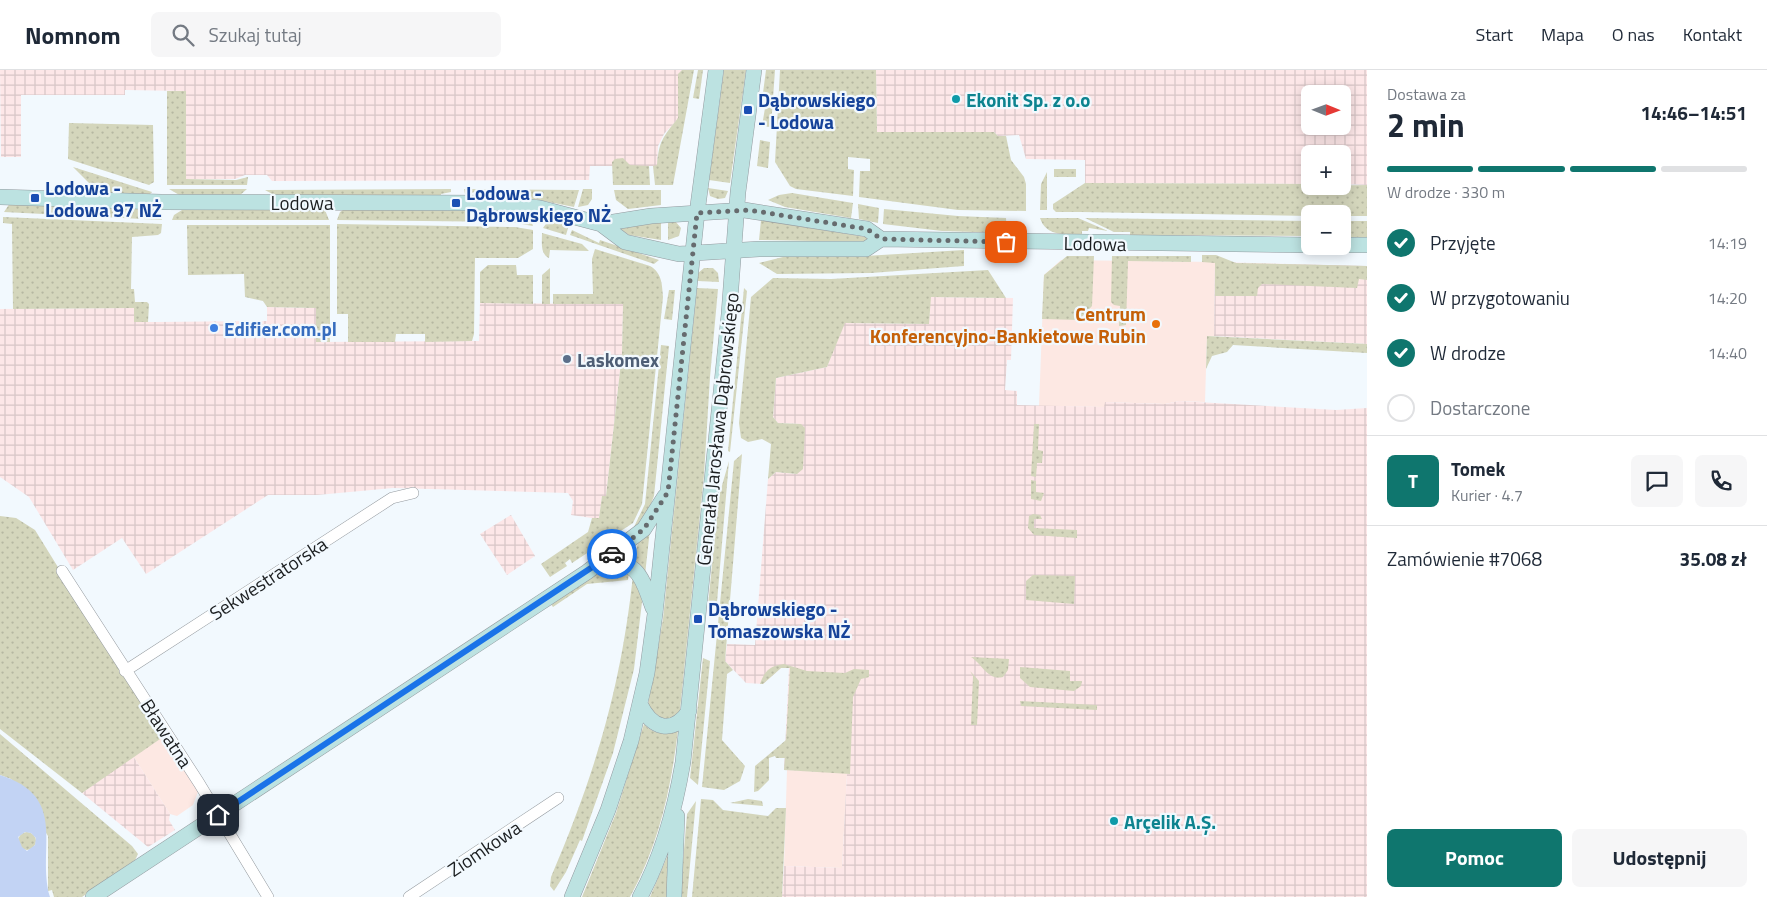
<!DOCTYPE html>
<html lang="pl">
<head>
<meta charset="utf-8">
<style>
  :root { --surface:#fff; --page:#f6f6f7; --text:#1f2937; --muted:#747a83; --line:#e0e1e3; --accent:#0f766e }
  body { margin:0; font-family:"Titillium Web",sans-serif; background:var(--page); color:var(--text); height:100vh; display:flex; flex-direction:column; font-size:19px; white-space:nowrap }
  * { box-sizing:border-box; margin:0 }
  p { font-size:16px; color:var(--muted) }
  .icon { flex:none; width:28px; height:28px; fill:none; stroke:currentColor; stroke-width:2; stroke-linecap:round; stroke-linejoin:round }
  .map { position:relative; flex:1; overflow:hidden }
  .drawer { display:flex; flex-direction:column; background:var(--surface); width:400px }
  .drawer>* { flex:none }
  .needle { width:32px; rotate:91deg }
  .controls { position:absolute; left:1301px; top:15px; display:grid; gap:10px }
  .controls a { display:grid; place-items:center; width:50px; height:50px; border-radius:8px; background:var(--surface); box-shadow:0 2px 12px #0003; font-size:25px }
  .pin { position:absolute; display:grid; place-items:center; width:42px; height:42px; color:#fff; margin:-21px; border-radius:10px; box-shadow:0 2px 8px #0006 }
  .courier { position:absolute; display:grid; place-items:center; width:50px; height:50px; margin:-25px; border:4px solid #1a73e8; border-radius:50%; background:#fff; color:#222; box-shadow:0 1px 6px #0007 }
  .headline em { font-style:normal; font-weight:700 }
  .headline div { display:flex; flex-direction:column-reverse }
  .headline { display:flex; align-items:center; justify-content:space-between; height:85px; padding:0 20px }
  h1 { font-size:32px; font-weight:700; line-height:38px }
  .bar { display:grid; grid-template-columns:repeat(4,1fr); gap:8px 5px; align-content:center; height:60px; padding:0 20px }
  .bar i { height:6px; border-radius:4px; background:var(--line) }
  .bar .selected { background:var(--accent) }
  .bar p { grid-column:span 4 }
  .line { display:flex; align-items:center; gap:12px; padding:0 20px; border-top:1px solid var(--line) }
  .line div { flex:1 }
  .round { display:grid; place-items:center; flex:none; width:52px; height:52px; border-radius:8px; background:var(--page) }
  ol { padding:0 20px; list-style:none }
  li { display:flex; align-items:center; gap:15px; height:55px }
  li p { margin-inline-start:auto }
  li .icon { padding:5px; border-radius:50%; background:var(--accent); color:#fff; stroke-width:4 }
  li:last-child { color:var(--muted) }
  li i { width:28px; height:28px; border:2px solid var(--line); border-radius:50% }
  .cta { display:flex; gap:10px; margin-top:auto; padding:10px 20px }
  .cta a { flex:1; height:58px; border-radius:8px; background:var(--accent); color:#fff; font-size:20px; font-weight:700; line-height:58px; text-align:center }
  .cta a+a { background:var(--page); color:var(--text) }
  header { display:flex; align-items:center; gap:30px; box-sizing:border-box; height:70px; padding:0 25px; background:var(--surface); border-bottom:1px solid var(--line) }
  header strong { font-size:24px }
  nav { display:flex; gap:28px; margin-inline-start:auto; font-size:18px }
  .search { width:350px; height:45px; background:var(--page); display:flex; align-items:center; gap:12px; box-sizing:border-box; padding:0 18px; border-radius:8px; color:var(--muted); font-size:19px }
  main { display:flex; flex:1; min-height:0 }
  .map>svg:first-child { display:block }
  .commercial { fill:#fde8e3 }
  .industrial { fill:url(#industrial-grid); fill-rule:evenodd }
  .grass { fill:url(#grass-dots) }
  .water { fill:#c2d3f4; fill-rule:evenodd }
  .lines { fill:none; stroke-linecap:round; stroke-linejoin:round }
  .street-casing { stroke:#949a9f; stroke-width:12 }
  .secondary-casing { stroke:#949a9f; stroke-width:16 }
  .street { stroke:#fff; stroke-width:11 }
  .secondary { stroke:#bce2e1; stroke-width:15 }
  .done { stroke:#666b6e; stroke-width:5; stroke-dasharray:0 9 }
  .route { stroke:#1a73e8; stroke-width:6 }
  .culture-dot { fill:#0f9aa8; stroke:#f2f9fe; stroke-width:2 }
  .transit-dot { fill:#1a4fb4; stroke:#f2f9fe; stroke-width:2 }
  .food-dot { fill:#e8710a; stroke:#f2f9fe; stroke-width:2 }
  .shop-dot { fill:#3f7fe0; stroke:#f2f9fe; stroke-width:2 }
  .service-dot { fill:#5c6f8a; stroke:#f2f9fe; stroke-width:2 }
  .labels { text-anchor:middle; dominant-baseline:central; stroke-width:4.5; stroke-linejoin:round; paint-order:stroke }
  .transit-label { font-size:19px; font-weight:bold; fill:#164399; stroke:#f2f9fe; text-anchor:start }
  .culture-label { font-size:19px; font-weight:bold; fill:#0d838f; stroke:#f2f9fe; text-anchor:start }
  .street-label { font-size:19px; fill:#1b1e20; stroke:#f2f9fe }
  .food-label { font-size:19px; font-weight:bold; fill:#c56008; stroke:#f2f9fe; text-anchor:end }
  .shop-label { font-size:19px; font-weight:bold; fill:#366cbe; stroke:#f2f9fe; text-anchor:start }
  .service-label { font-size:19px; font-weight:bold; fill:#4e5e75; stroke:#f2f9fe; text-anchor:start }
</style>
</head>
<body>
<header>
<strong>Nomnom</strong>
<div class="search"><svg class="icon" aria-label="search" viewBox="0 0 24 24"><circle cx="10" cy="10" r="6"/><path d="M15 15l6 6"/></svg>Szukaj tutaj</div>
<nav><a>Start</a><a>Mapa</a><a>O nas</a><a>Kontakt</a></nav>
</header>
<main>
<div class="map">
<svg width="1367" height="827" viewBox="0 0 1367 827">
  <defs>
    <pattern id="industrial-grid" width="8" height="8" patternUnits="userSpaceOnUse" patternTransform="scale(1.25)"><rect width="8" height="8" fill="#fde7e8"/><path d="M0 4h8M4 0v8" fill="none" stroke="#d8c6c7"/></pattern>
    <pattern id="grass-dots" width="8" height="8" patternUnits="userSpaceOnUse" patternTransform="scale(1.25)"><rect width="8" height="8" fill="#d4d6bc"/><path d="M2 2h.1M6 6h.1" fill="none" stroke="#b5b7a1" stroke-width="1.8" stroke-linecap="round"/></pattern>
  </defs>
  <rect width="100%" height="100%" fill="#f2f9fe"/>
  <path class="commercial" d="M1061,190L1215,192L1214,266H1207L1205,332L1179,331L1165,334L1105,332V337L1039,336L1044,205Z
    M163,667L198,722L193,735L177,746L170,744L133,686Z
    M787,700L847,703L842,798L784,796Z"/>
  <path class="industrial" d="M0,0H682L678,5V49L664,64L658,76L657,96H590L589,110L272,111L267,105H245L235,109H186V21L125,20V25H21V87H1Z
    M876,0H1367V115L1343,114L1342,84H1310V114L1085,113V90L1026,89L1019,65L998,66L994,62H877ZM1310,24H1342V56H1310Z
    M1215,192L1367,196V274L1214,266Z
    M930,227L1013,228L1011,290H1007L1005,320L1017,321V335L1104,337L1105,332L1165,334L1179,331L1336,340L1367,338V827H782L784,796L842,798L847,703L784,700L789,598H781L763,614L746,613L725,591L727,574L755,575L768,409L776,402L797,404L801,354L778,353L773,347L776,308L827,297L844,253L929,254Z
    M480,233L623,234L622,283L606,426H602L599,449L571,445L573,431L568,423L393,418L317,425H268L146,504L122,468L73,500L29,427L0,407V239L134,238L135,252H158L267,251V237L316,238L317,272L479,271Z
    M511,445L535,486L507,505L480,464Z
    M133,686L170,744L169,750L175,760L148,777L82,723Z"/>
  <path class="grass" d="M682,0H694L673,115H655L653,96L657,95C659,71 663,67 678,48V4Z
    M698,0H703L699,29L693,28Z
    M724,0H746L730,113L709,110Z
    M766,0H775L771,57L762,56L765,38H761Z
    M780,0H876L877,62H994L998,66H1006L1011,90L1024,107L1026,114V141L958,140L859,127L860,101H870V89L848,87V99L854,100L853,126L796,119L790,116L775,92Z
    M167,21H186V109L236,110L248,107L247,115H167Z
    M69,53L153,55L154,112L149,115L68,89Z
    M760,70L770,72L768,98L757,96Z
    M623,88L630,95L649,96L650,115H613L612,92L615,89Z
    M73,97L152,122L149,125L100,124Z
    M1054,99H1076V107H1054Z
    M1047,102V140H1040L1041,114Z
    M1085,113L1310,114V116L1367,115V146H1343L1342,144H1310V146L1081,142H1056L1053,139V134Z
    M708,118L728,121L725,128L718,129L710,126Z
    M169,119H247L239,126H181Z
    M451,119V122L441,124V126L274,125L265,120Z
    M464,119L579,120L574,137L534,129L475,125V122L465,124Z
    M583,119H592V129L588,135L578,137Z
    M614,120H661V135L628,139L616,130Z
    M792,123L853,133L851,148L785,137L768,130L779,125Z
    M10,133L149,139L160,144L162,150L4,142Z
    M858,134L879,138L878,153L859,149Z
    M884,139L958,146L1006,148L1007,163L942,161L883,154Z
    M182,140H325L329,150H172L174,145Z
    M343,140H508L529,144L533,156L510,152L337,150L340,142Z
    M3,147L162,154L161,163L158,165L132,167L131,219H134L135,232H147L149,234L148,252H134V238L13,239L12,154L3,153Z
    M550,148L569,155L566,165L543,158Z
    M1040,148H1078L1108,161L1089,158L1088,161H1082V165C1066,164 1046,167 1040,148Z
    M1085,148L1310,151V166L1130,165V162H1114Z
    M761,150L866,167L868,170L866,172L759,170Z
    M661,151V170L629,165L619,158Z
    M668,151H675L681,158L679,166L668,170Z
    M1343,151H1367V167H1343Z
    M337,154L515,157L533,160V179L518,188H475L474,264L472,271L425,272V264H396L395,272H348V244H337Z
    M187,155H330V272H316V238L267,237L263,231L245,227L244,204L188,205Z
    M572,160L599,173L600,170L659,190L654,194L570,165Z
    M542,163L582,174L589,181L550,180L549,188C540,184 542,172 542,163Z
    M595,179L650,196C662,203 662,214 663,227L642,434L633,453L572,493L570,489L565,493L567,496L550,507L541,494L588,462L592,448H599L602,426H606L622,283L623,234H553V224H593L592,189Z
    M964,180V196L871,203L777,204L759,193L783,187L865,186Z
    M1202,185H1216L1236,193L1367,196V210L1359,209L1357,218L1262,214L1258,218L1257,226H1215V193L1202,192Z
    M1067,186H1094L1092,236L1079,250L1042,249L1044,205Z
    M1112,186H1191V192L1128,191L1126,255L1119,256L1120,236L1114,235L1111,232Z
    M488,195H516L517,205H533V234L480,233V202Z
    M550,198V234H542V205Z
    M704,198H713L718,203L719,212L698,211V203Z
    M988,200L1006,228L931,227L929,254L845,253L827,297L776,308L773,347L778,353L801,354L805,358L803,399L797,404L776,402L768,409L771,374L762,369L748,372L741,368L739,353L751,227L773,208L831,209Z
    M697,218L718,219L710,307L704,405L680,640C669,656 656,647 648,635L663,549Z
    M744,218L747,221L730,382L728,381Z
    M669,220H675L672,250L664,249Z
    M1207,266L1367,274V283L1233,275L1227,282L1212,286L1206,299Z
    M661,275L669,276L654,426L645,449L633,459L645,434Z
    M1034,354H1039L1038,380L1043,381L1042,393H1037L1036,407L1031,406Z
    M742,384L725,591L733,600L727,604L722,670L745,696L740,711L724,720L702,717L734,391Z
    M729,391L717,532L713,535H708L719,426Z
    M1031,410L1036,411V422L1044,423L1041,431L1031,429Z
    M1033,444L1040,445L1042,449H1034V458L1077,460V468L1034,465L1028,458L1029,446Z
    M0,446L16,448L35,460L163,667L82,723L0,659Z
    M650,459L645,505L634,494L638,472Z
    M611,499L629,502L628,510L587,514L553,537L550,533L593,506Z
    M633,505L641,520L642,532L634,599L613,683L582,771L580,770L566,802L554,821L550,816L551,807C595,704 621,618 633,505Z
    M1033,505L1075,506L1074,534L1026,530V511Z
    M971,587L1009,589L1008,600L1003,607C988,611 982,594 971,587Z
    M703,588L710,591L698,715L690,708Z
    M784,594L807,601L845,603L854,599L869,600V607L861,609L853,627L850,704L784,700L785,688H776L775,686L769,688V710L758,721L754,722L755,696L786,670L790,598H781L763,614H760C765,600 770,596 784,594Z
    M1020,597L1070,601V611H1082L1081,616L1074,621L1030,617L1020,608Z
    M970,601L979,611L977,655H971L973,606Z
    M1020,631L1097,635V640L1021,636Z
    M644,654C654,665 664,665 678,660C671,719 659,774 630,827H582L616,743Z
    M0,664L132,776L138,784L135,790L82,827H54L52,820L48,821V766L11,709L0,705Z
    M701,729L713,730L723,740L768,746L776,738H786L782,827H692Z
    M748,729L762,731L763,736L730,733Z
    M696,731L687,827H680L687,744Z
    M18 771a9 9 0 1 1 18 0a9 9 0 1 1-18 0Z
    M668,786L667,827H650L667,787Z"/>
  <path class="water" d="M0,705C70,727 36,779 50,827H0ZM25,762L31,763L36,768L35,775L27,781L22,777L18,767Z"/>
  <g class="lines">
    <defs>
      <path id="street" d="M62,501L199,713L268,827
        M125,601L392,428L413,423
        M409,827L558,728"/>
      <path id="secondary" d="M0,127L161,132L498,133L540,138L601,154L651,146L744,140L867,159L881,169
        M601,154L625,172L679,184L759,179H866L881,169L1310,175
        M1342,175H1367
        M598,496C637,485 642,508 653,538
        M640,634C652,659 672,665 689,641
        M93,827L587,502L644,459L665,426
        M572,827L608,740L631,671L647,603L655,544L697,143L716,0
        M640,827C663,785 675,739 683,692L729,244L738,122L754,0
        M674,827L677,746"/>
    </defs>
    <use href="#street" class="street-casing"/>
    <use href="#secondary" class="secondary-casing"/>
    <use href="#street" class="street"/>
    <use href="#secondary" class="secondary"/>
  </g>
  <g class="lines">
    <path class="done" d="M612,484L644,459L668,422L697,143L749,140L867,159L881,169L1006,172"/>
    <path class="route" d="M218,745L612,484"/>
  </g>
  <g class="culture-dot">
    <circle cx="956" cy="29" r="5"/>
    <circle cx="1114" cy="751" r="5"/>
  </g>
  <g class="transit-dot">
    <rect x="743" y="35" width="10" height="10" rx="2.5"/>
    <rect x="30" y="123" width="10" height="10" rx="2.5"/>
    <rect x="451" y="128" width="10" height="10" rx="2.5"/>
    <rect x="693" y="544" width="10" height="10" rx="2.5"/>
  </g>
  <circle class="food-dot" cx="1156" cy="254" r="5"/>
  <circle class="shop-dot" cx="214" cy="258" r="5"/>
  <circle class="service-dot" cx="567" cy="289" r="5"/>
  <g class="labels">
    <g class="transit-label">
      <text x="758" y="29">Dąbrowskiego<tspan x="758" dy="22">- Lodowa</tspan></text>
      <text x="45" y="117">Lodowa -<tspan x="45" dy="22">Lodowa 97 NŻ</tspan></text>
      <text x="466" y="122">Lodowa -<tspan x="466" dy="22">Dąbrowskiego NŻ</tspan></text>
      <text x="708" y="538">Dąbrowskiego -<tspan x="708" dy="22">Tomaszowska NŻ</tspan></text>
    </g>
    <g class="culture-label">
      <text x="966" y="29">Ekonit Sp. z o.o</text>
      <text x="1124" y="751">Arçelik A.Ş.</text>
    </g>
    <g class="street-label">
      <text x="302" y="132">Lodowa</text>
      <text transform="translate(1095 173) rotate(1)">Lodowa</text>
      <text transform="translate(717 359) rotate(-84)">Generała Jarosława Dąbrowskiego</text>
      <text transform="translate(268 508) rotate(-33)">Sekwestratorska</text>
      <text transform="translate(167 663) rotate(57)">Bławatna</text>
      <text transform="translate(484 778) rotate(-34)">Ziomkowa</text>
    </g>
    <g class="food-label">
      <text x="1146" y="243">Centrum<tspan x="1146" dy="22">Konferencyjno-Bankietowe Rubin</tspan></text>
    </g>
    <g class="shop-label">
      <text x="224" y="258">Edifier.com.pl</text>
    </g>
    <g class="service-label">
      <text x="577" y="289">Laskomex</text>
    </g>
  </g>
</svg>
<div class="controls">
<a><svg class="needle" viewBox="-14 -14 28 28"><path d="M0-13l5 13h-10z" fill="#e53935"/><path d="M0 13l5-13h-10z" fill="#747a83"/></svg></a>
<a>+</a>
<a>−</a>
</div>
<div class="pin" style="left:1006px;top:172px;background:#ea580c"><svg class="icon" aria-label="bag" viewBox="0 0 24 24"><path d="M5 8h14l-1 12H6zM9 8a3 3 0 0 1 6 0"/></svg></div>
<div class="pin" style="left:218px;top:745px;background:#1f2937"><svg class="icon" aria-label="home" viewBox="0 0 24 24"><path d="M3 11l9-7 9 7M6 9v11h12V9"/></svg></div>
<div class="courier" style="left:612px;top:484px"><svg class="icon" aria-label="car" viewBox="0 0 24 24"><path d="M5 17H2v-5l4-1 3-4h7l3 4 3 1v5h-3M9 17h6M6 11h13"/><circle cx="7" cy="17" r="2"/><circle cx="17" cy="17" r="2"/></svg></div>
</div>
<section class="drawer">
<div class="headline"><div><h1>2 min</h1><p>Dostawa za</p></div><em>14:46–14:51</em></div>
<div class="bar"><i class="selected"></i><i class="selected"></i><i class="selected"></i><i></i><p>W drodze · 330 m</p></div>
<ol>
<li><svg class="icon" aria-label="check" viewBox="0 0 24 24"><path d="M5 12l5 5 9-10"/></svg>Przyjęte<p>14:19</p></li>
<li><svg class="icon" aria-label="check" viewBox="0 0 24 24"><path d="M5 12l5 5 9-10"/></svg>W przygotowaniu<p>14:20</p></li>
<li><svg class="icon" aria-label="check" viewBox="0 0 24 24"><path d="M5 12l5 5 9-10"/></svg>W drodze<p>14:40</p></li>
<li><i></i>Dostarczone</li>
</ol>
<div class="line" style="height:90px"><b class="round" style="background:var(--accent);color:#fff">T</b><div><b>Tomek</b><p>Kurier · 4.7</p></div><a class="round"><svg class="icon" aria-label="chat" viewBox="0 0 24 24"><path d="M4 5h16v11H9l-5 4z"/></svg></a><a class="round"><svg class="icon" aria-label="phone" viewBox="0 0 24 24"><path d="M5 4h4l2 5-3 2q2 4 5 5l2-3 5 2v4C11 20 4 13 5 4z"/></svg></a></div>
<div class="line" style="height:65px"><div>Zamówienie #7068</div><b>35.08 zł</b></div>
<div class="cta"><a>Pomoc</a><a>Udostępnij</a></div>
</section>
</main>
</body>
</html>
